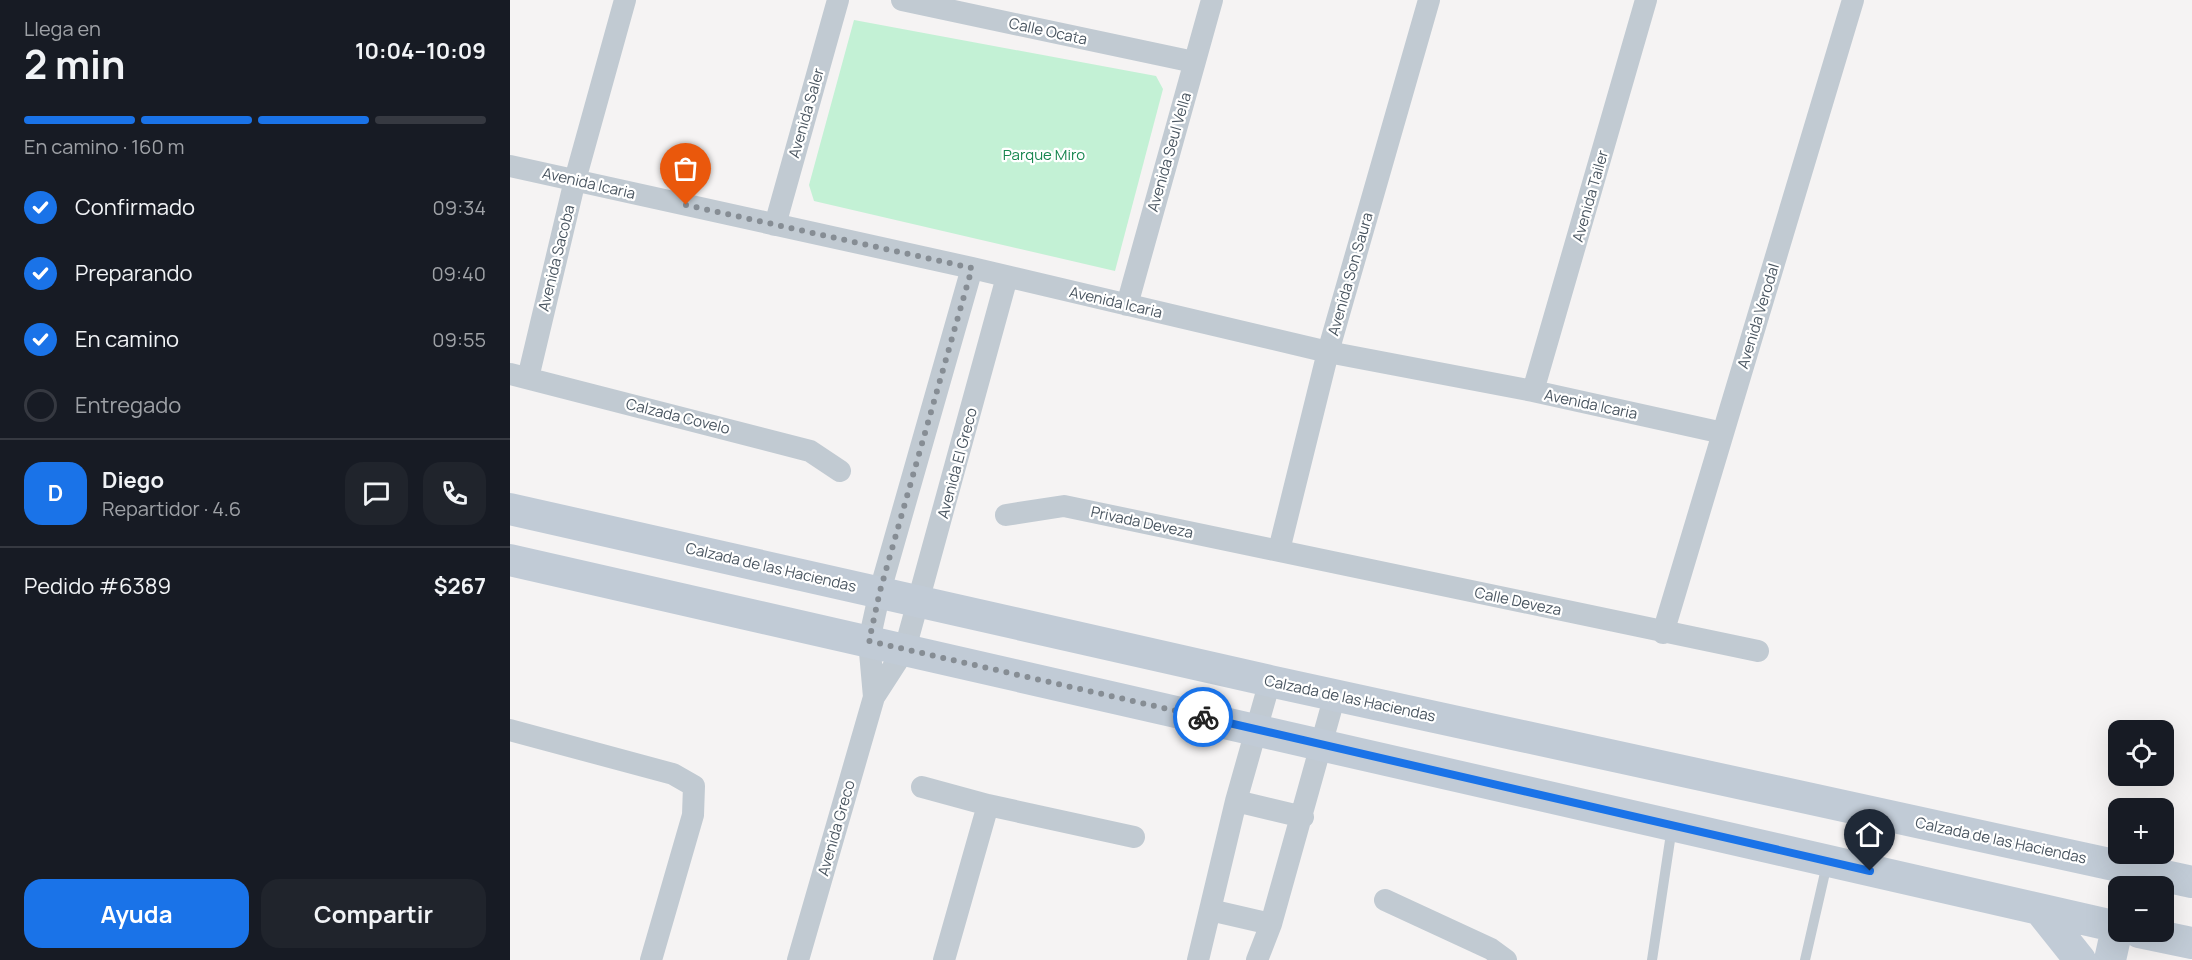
<!DOCTYPE html>
<html lang="es">
<head>
<meta charset="utf-8">
<style>
  :root { --surface:#171b24; --page:#20242c; --text:#f1f3f6; --muted:#9ea1a6; --line:#363941; --accent:#1a73e8 }
  body { margin:0; font-family:Manrope,sans-serif; background:var(--page); color:var(--text); height:100vh; display:flex; flex-direction:column; font-size:22px; white-space:nowrap }
  * { box-sizing:border-box; margin:0 }
  p { font-size:20px; color:var(--muted) }
  .icon { flex:none; width:33px; height:33px; fill:none; stroke:currentColor; stroke-width:2; stroke-linecap:round; stroke-linejoin:round }
  .map { position:relative; flex:1; overflow:hidden }
  .drawer { display:flex; flex-direction:column; background:var(--surface); width:510px }
  .drawer>* { flex:none }
  .tools { position:absolute; left:1598px; top:720px; display:grid; gap:12px }
  .tools a { display:grid; place-items:center; width:66px; height:66px; border-radius:12px; background:var(--surface); box-shadow:0 6px 24px #0002; font-size:30px }
  .pin { position:absolute; display:grid; place-items:center; width:51px; height:51px; color:#fff; margin:-62px -26px; border-radius:50% 50% 50% 0; rotate:-45deg; box-shadow:0 0 6px #0007 }
  .pin .icon { rotate:45deg }
  .courier { position:absolute; display:grid; place-items:center; width:60px; height:60px; margin:-30px; border:4px solid #1a73e8; border-radius:50%; background:#fff; color:#222; box-shadow:0 2px 8px #0007 }
  .headline em { font-style:normal; font-weight:700 }
  .headline div { display:flex; flex-direction:column-reverse }
  .headline { display:flex; align-items:center; justify-content:space-between; height:102px; padding:0 24px }
  h1 { font-size:39px; font-weight:700; line-height:45px }
  .bar { display:grid; grid-template-columns:repeat(4,1fr); gap:9px 6px; align-content:center; height:72px; padding:0 24px }
  .bar i { height:8px; border-radius:4px; background:var(--line) }
  .bar .current { background:var(--accent) }
  .bar p { grid-column:span 4 }
  .line { display:flex; align-items:center; gap:15px; padding:0 24px; border-top:2px solid var(--line) }
  .line div { flex:1 }
  .round { display:grid; place-items:center; flex:none; width:63px; height:63px; border-radius:18px; background:var(--page) }
  ol { padding:0 24px; list-style:none }
  li { display:flex; align-items:center; gap:18px; height:66px }
  li p { margin-inline-start:auto }
  li .icon { padding:6px; border-radius:50%; background:var(--accent); color:#fff; stroke-width:4 }
  li:last-child { color:var(--muted) }
  li i { width:33px; height:33px; border:3px solid var(--line); border-radius:50% }
  .cta { display:flex; gap:12px; margin-top:auto; padding:12px 24px }
  .cta a { flex:1; height:69px; border-radius:18px; background:var(--accent); color:#fff; font-size:24px; font-weight:700; line-height:69px; text-align:center }
  .cta a+a { background:var(--page); color:var(--text) }
  main { display:flex; flex:1; min-height:0 }
  .map>svg:first-child { display:block }
  .green { fill:#c3f1d5 }
  .lines { fill:none; stroke-linecap:round; stroke-linejoin:round }
  .lane { stroke:#c1cad2; stroke-width:10 }
  .street { stroke:#c1cad2; stroke-width:22 }
  .secondary { stroke:#c1cbd6; stroke-width:32 }
  .done { stroke:#868d94; stroke-width:6; stroke-dasharray:0 10.8 }
  .route { stroke:#1a73e8; stroke-width:8 }
  .labels { text-anchor:middle; dominant-baseline:central; stroke-width:4.5; stroke-linejoin:round; paint-order:stroke }
  .street-label { font-size:15px; fill:#4a5661; stroke:#fff }
  .park-label { font-size:15px; fill:#17864f; stroke:#fff }
</style>
</head>
<body>
<main>
<section class="drawer">
<div class="headline"><div><h1>2 min</h1><p>Llega en</p></div><em>10:04–10:09</em></div>
<div class="bar"><i class="current"></i><i class="current"></i><i class="current"></i><i></i><p>En camino · 160 m</p></div>
<ol>
<li><svg class="icon" aria-label="check" viewBox="0 0 24 24"><path d="M5 12l5 5 9-10"/></svg>Confirmado<p>09:34</p></li>
<li><svg class="icon" aria-label="check" viewBox="0 0 24 24"><path d="M5 12l5 5 9-10"/></svg>Preparando<p>09:40</p></li>
<li><svg class="icon" aria-label="check" viewBox="0 0 24 24"><path d="M5 12l5 5 9-10"/></svg>En camino<p>09:55</p></li>
<li><i></i>Entregado</li>
</ol>
<div class="line" style="height:108px"><b class="round" style="background:var(--accent);color:#fff">D</b><div><b>Diego</b><p>Repartidor · 4.6</p></div><a class="round"><svg class="icon" aria-label="chat" viewBox="0 0 24 24"><path d="M4 5h16v11H9l-5 4z"/></svg></a><a class="round"><svg class="icon" aria-label="phone" viewBox="0 0 24 24"><path d="M5 4h4l2 5-3 2q2 4 5 5l2-3 5 2v4C11 20 4 13 5 4z"/></svg></a></div>
<div class="line" style="height:78px"><div>Pedido #6389</div><b>$267</b></div>
<div class="cta"><a>Ayuda</a><a>Compartir</a></div>
</section>
<div class="map">
<svg width="1682" height="960" viewBox="0 0 1682 960">
  <rect width="100%" height="100%" fill="#f5f3f3"/>
  <path class="green" d="M344,20L646,76L653,89L605,271L304,201L299,185Z"/>
  <g class="lines">
    <path class="lane" d="M1142,960L1162,827
      M1295,960L1317,864"/>
    <path class="street" d="M392,0L684,62
      M0,166L462,268L818,352L1023,391L1213,433
      M265,225L328,0
      M617,305L702,0
      M0,374L300,451L330,471
      M18,378L65,180L115,0
      M1023,391L1136,0
      M496,515L554,506L1248,651
      M769,550L818,352L919,0
      M1153,633L1343,0
      M364,697L359,641L370,591L462,268
      M0,730L163,774L184,786L183,815L141,960
      M412,787L478,805L624,837
      M726,801L793,817
      M875,900L981,949L996,960
      M700,910L761,924
      M288,960L364,697L395,649L497,277
      M434,960L478,805
      M688,960L726,801L760,681
      M747,960L761,924L825,695"/>
    <path class="secondary" d="M0,509L760,681L1682,882
      M0,560L1608,927
      M1531,911L1570,960
      M1629,932L1682,943
      M1600,960L1608,924"/>
  </g>
  <g class="lines">
    <path class="done" d="M176,205L462,268L370,591L359,641L693,717"/>
    <path class="route" d="M693,717L1360,871"/>
  </g>
  <g class="labels">
    <g class="street-label">
      <text transform="translate(538 31) rotate(12)">Calle Ocata</text>
      <text transform="translate(296 113) rotate(-74)">Avenida Saler</text>
      <text transform="translate(659 152) rotate(-74)">Avenida Seul Vella</text>
      <text transform="translate(79 183) rotate(13)">Avenida Icaria</text>
      <text transform="translate(1080 196) rotate(-74)">Avenida Tailer</text>
      <text transform="translate(46 258) rotate(-76)">Avenida Sacoba</text>
      <text transform="translate(840 274) rotate(-74)">Avenida Son Saura</text>
      <text transform="translate(606 302) rotate(13)">Avenida Icaria</text>
      <text transform="translate(1248 316) rotate(-73)">Avenida Verodal</text>
      <text transform="translate(1081 404) rotate(12)">Avenida Icaria</text>
      <text transform="translate(168 416) rotate(14)">Calzada Covelo</text>
      <text transform="translate(447 463) rotate(-75)">Avenida El Greco</text>
      <text transform="translate(632 522) rotate(12)">Privada Deveza</text>
      <text transform="translate(261 567) rotate(13)">Calzada de las Haciendas</text>
      <text transform="translate(1008 601) rotate(12)">Calle Deveza</text>
      <text transform="translate(840 698) rotate(12)">Calzada de las Haciendas</text>
      <text transform="translate(326 828) rotate(-74)">Avenida Greco</text>
      <text transform="translate(1491 840) rotate(12)">Calzada de las Haciendas</text>
    </g>
    <g class="park-label">
      <text x="534" y="154">Parque Miro</text>
    </g>
  </g>
</svg>
<div class="tools">
<a><svg class="icon" aria-label="locate" viewBox="0 0 24 24"><circle cx="12" cy="12" r="6"/><path d="M12 2v4M12 18v4M2 12h4M18 12h4"/></svg></a>
<a>+</a>
<a>−</a>
</div>
<div class="pin" style="left:176px;top:205px;background:#ea580c"><svg class="icon" aria-label="bag" viewBox="0 0 24 24"><path d="M5 8h14l-1 12H6zM9 8a3 3 0 0 1 6 0"/></svg></div>
<div class="pin" style="left:1360px;top:871px;background:#1f2937"><svg class="icon" aria-label="home" viewBox="0 0 24 24"><path d="M3 11l9-7 9 7M6 9v11h12V9"/></svg></div>
<div class="courier" style="left:693px;top:717px"><svg class="icon" aria-label="bike" viewBox="0 0 24 24"><circle cx="6" cy="16" r="4"/><circle cx="18" cy="16" r="4"/><path d="M6 16l4-8h5l3 8M10 8l3 8H6M13 5h3"/></svg></div>
</div>
</main>
</body>
</html>
